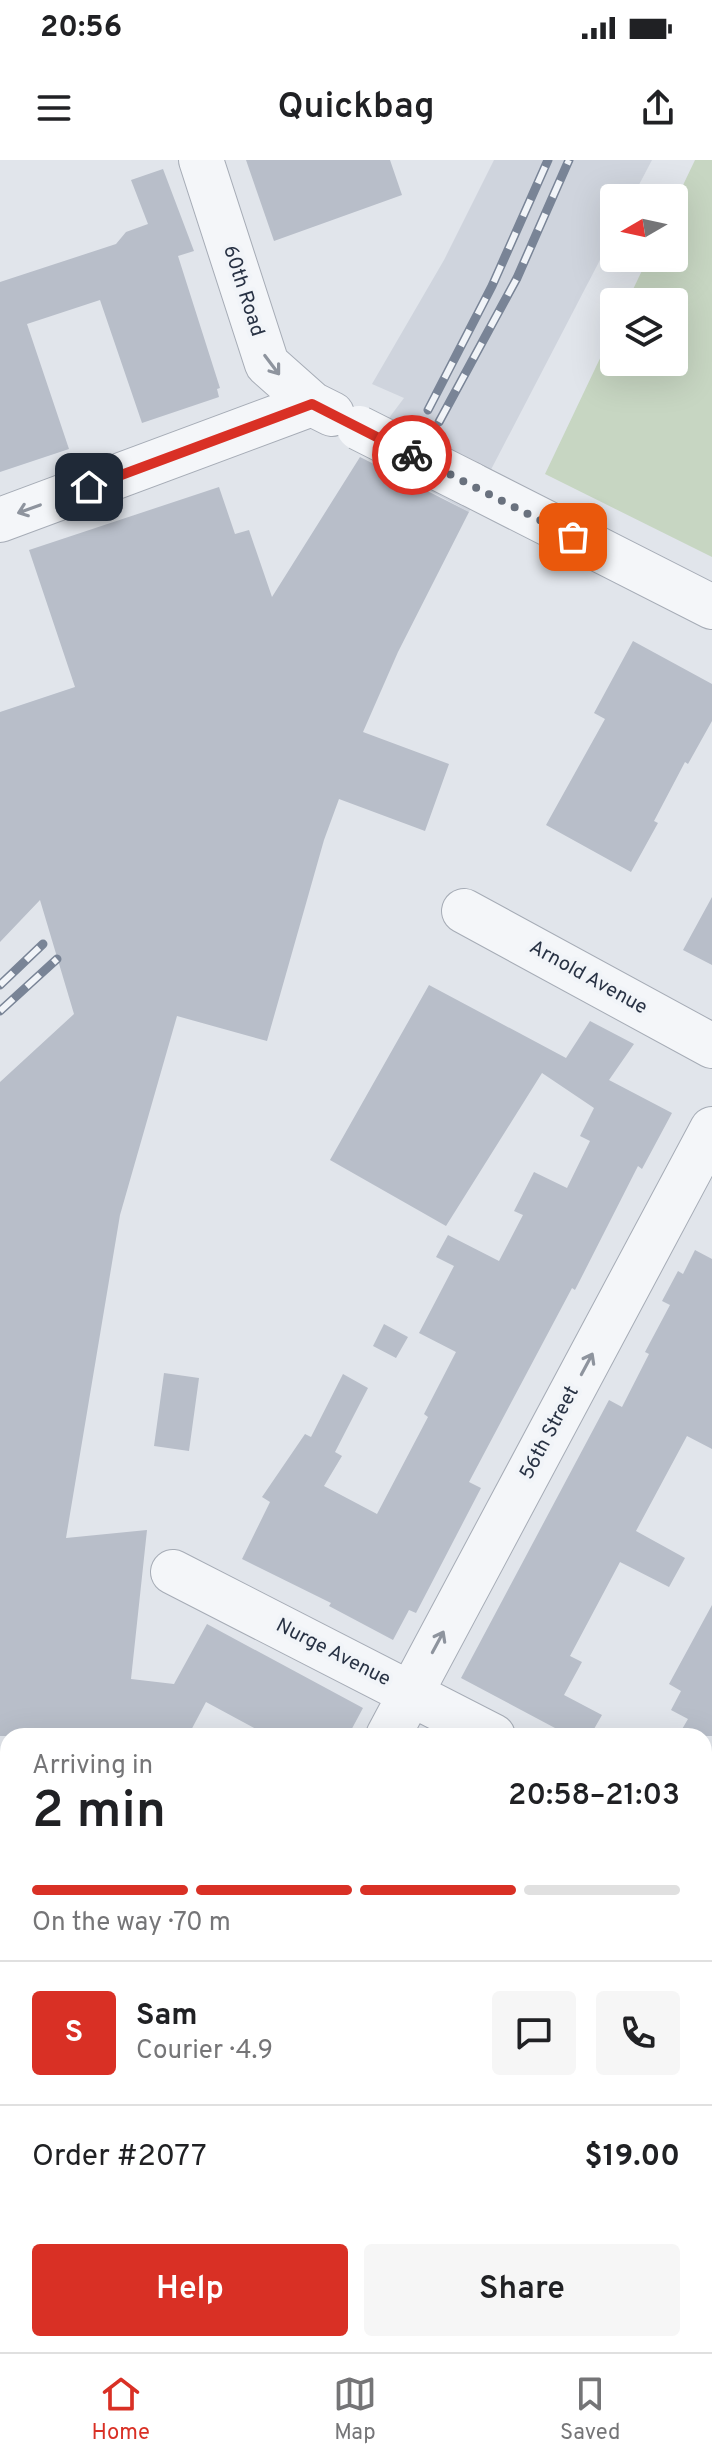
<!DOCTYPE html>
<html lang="en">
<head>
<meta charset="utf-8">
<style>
  :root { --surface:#fff; --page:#f6f6f6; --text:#202124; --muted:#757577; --line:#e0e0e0; --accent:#d93025 }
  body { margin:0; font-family:Overpass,sans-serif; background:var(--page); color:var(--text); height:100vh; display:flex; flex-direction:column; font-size:30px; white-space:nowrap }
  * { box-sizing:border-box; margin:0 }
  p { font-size:26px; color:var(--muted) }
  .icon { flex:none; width:44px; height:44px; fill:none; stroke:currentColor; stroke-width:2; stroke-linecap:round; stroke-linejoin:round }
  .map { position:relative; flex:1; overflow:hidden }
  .panel { position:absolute; left:0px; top:1568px; width:712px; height:624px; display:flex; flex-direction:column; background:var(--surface); border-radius:24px 24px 0 0; box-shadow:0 8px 32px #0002 }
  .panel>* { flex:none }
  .needle { width:52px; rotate:261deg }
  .tools { position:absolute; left:600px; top:24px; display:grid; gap:16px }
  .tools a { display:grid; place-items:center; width:88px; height:88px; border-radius:8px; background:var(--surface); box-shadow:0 8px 32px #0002; font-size:40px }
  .pin { position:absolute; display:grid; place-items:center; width:68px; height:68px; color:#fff; margin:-34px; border-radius:16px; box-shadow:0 4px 12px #0006 }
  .courier { position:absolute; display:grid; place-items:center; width:80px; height:80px; margin:-40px; border:6px solid #d93025; border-radius:50%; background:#fff; color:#222; box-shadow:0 2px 10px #0007 }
  .overview em { font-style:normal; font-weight:600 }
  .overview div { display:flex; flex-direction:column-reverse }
  .overview { display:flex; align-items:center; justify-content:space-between; height:136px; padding:0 32px }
  h1 { font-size:52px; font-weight:600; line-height:60px }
  .bar { display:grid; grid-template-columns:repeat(4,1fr); gap:12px 8px; align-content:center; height:96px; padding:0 32px }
  .bar i { height:10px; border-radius:6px; background:var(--line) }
  .bar .active { background:var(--accent) }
  .bar p { grid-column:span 4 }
  .line { display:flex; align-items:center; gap:20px; padding:0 32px; border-top:2px solid var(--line) }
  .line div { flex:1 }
  .round { display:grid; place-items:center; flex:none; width:84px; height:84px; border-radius:8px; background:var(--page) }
  .cta { display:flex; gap:16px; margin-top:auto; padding:16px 32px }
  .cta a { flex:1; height:92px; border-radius:8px; background:var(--accent); color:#fff; font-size:32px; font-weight:600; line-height:92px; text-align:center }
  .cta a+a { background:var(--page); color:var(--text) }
  .status { display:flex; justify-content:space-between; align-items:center; height:56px; padding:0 40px; background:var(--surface); direction:ltr }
  .status svg { height:22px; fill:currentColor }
  header { display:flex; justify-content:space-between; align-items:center; height:104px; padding:0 32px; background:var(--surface); font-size:36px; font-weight:600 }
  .tab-bar { display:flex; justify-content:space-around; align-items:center; height:112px; border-top:2px solid var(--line); background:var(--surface); font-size:22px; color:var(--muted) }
  .tab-bar a { display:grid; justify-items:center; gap:4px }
  .tab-bar .active { color:var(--accent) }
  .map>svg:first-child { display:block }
  .built { fill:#cfd4dd }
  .green { fill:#c7d6c2 }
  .building { fill:#b8bec9 }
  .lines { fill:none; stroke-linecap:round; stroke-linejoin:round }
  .minor-casing { stroke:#a6acb6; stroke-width:46 }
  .major-casing { stroke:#9fa9b8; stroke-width:46 }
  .minor { stroke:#f4f6f9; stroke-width:44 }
  .major { stroke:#fff; stroke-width:44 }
  .rail-casing { stroke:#798496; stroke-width:9 }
  .rail { stroke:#f1f4f8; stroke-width:6; stroke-dasharray:18; stroke-linecap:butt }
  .minor-bridge-casing { stroke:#a6acb6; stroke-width:46; stroke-linecap:butt }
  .minor-bridge { stroke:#f4f6f9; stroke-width:44 }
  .oneway { stroke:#8e949e }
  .done { stroke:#69717e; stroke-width:8; stroke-dasharray:0 14.4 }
  .route { stroke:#d93025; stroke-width:10 }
  .labels { text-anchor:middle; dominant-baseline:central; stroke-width:8; stroke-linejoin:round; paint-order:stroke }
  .street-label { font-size:20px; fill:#283244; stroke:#f1f4f8 }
</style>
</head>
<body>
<div class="status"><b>20:56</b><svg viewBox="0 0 49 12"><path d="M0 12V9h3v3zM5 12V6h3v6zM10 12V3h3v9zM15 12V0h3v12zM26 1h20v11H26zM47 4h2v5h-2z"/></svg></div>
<header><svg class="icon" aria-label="menu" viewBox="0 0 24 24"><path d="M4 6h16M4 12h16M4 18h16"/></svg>Quickbag<svg class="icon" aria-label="share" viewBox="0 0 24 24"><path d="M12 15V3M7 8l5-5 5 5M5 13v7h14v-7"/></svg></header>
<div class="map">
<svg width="712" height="2192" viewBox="0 0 712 2192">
  <rect width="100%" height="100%" fill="#e1e5eb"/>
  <path class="built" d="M494,0H652L632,38H614V73L469,352L362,294L404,238L372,224L444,100Z"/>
  <path class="green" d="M695,0H712V397L545,314L614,169V202H674V142H627L648,98H674V44Z"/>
  <path class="building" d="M246,0H390L402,35L274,81Z
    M163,9L194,91L178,96L220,228L217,229L219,237L142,263L100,140L27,164L69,289L0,312V122L116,84L126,72L148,64L131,20Z
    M360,297L469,352L398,492L363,572L449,604L425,671L339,639L324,680L267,881L177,856L120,1055L66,1378L147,1370L131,1519L174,1524L207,1464L363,1548L348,1576H269L206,1542L188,1576H0V922L74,854L40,740L0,782V552L75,527L29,390L219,327L235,374L249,370L272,437Z
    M633,481L712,524V561L688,604L685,602L654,661L658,663L631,712L546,665L605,559L594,553Z
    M712,737V805L683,790Z
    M429,825L566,898L590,861L634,884L609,920L672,953L642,1009L638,1006L575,1130L572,1128L469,1322L481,1328L428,1430L416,1453L409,1450L393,1480L329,1446L331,1443L242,1399L270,1342L262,1337L305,1274L311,1277L343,1214L368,1228L335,1292L342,1296L324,1326L377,1354L428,1257L424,1254L456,1192L419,1173L454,1106L436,1097L448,1075L499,1101L523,1055L514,1051L534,1012L567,1028L590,981L580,976L594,948L542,913L446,1066L330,1000Z
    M695,1090L712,1099V1289L687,1276L636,1371L685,1398L669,1427L620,1402L570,1496L582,1502L564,1535L602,1555L590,1576H570L461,1518L609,1240L622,1247L649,1194L645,1192L670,1145L662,1141L678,1111L683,1114Z
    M384,1164L408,1177L396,1198L373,1186Z
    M164,1213L199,1218L189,1291L154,1286Z
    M712,1445V1576H678L688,1559L671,1550L681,1531L669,1524Z"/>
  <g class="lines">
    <defs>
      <path id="minor" d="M201,0L267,204L312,244L332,254
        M470,324L712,447
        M0,360L312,244
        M464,751L712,886
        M173,1412L493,1576
        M388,1576L712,969
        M704,1689L712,1693
        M704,1742L712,1727
        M0,1834L8,1839
        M0,2001L8,2006
        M359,2184L373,2192
        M636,2184L649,2192
        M88,2192L101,2184"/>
      <path id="major" d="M0,1888L8,1893
        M484,2184L497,2192
        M554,2184L565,2192"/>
    </defs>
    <use href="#minor" class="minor-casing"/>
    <use href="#major" class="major-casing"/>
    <use href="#minor" class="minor"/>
    <use href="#major" class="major"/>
    <defs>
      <path id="rail" d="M428,250L492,126L548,0
        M439,262L517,118L569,0
        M0,825L43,784
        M0,851L57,799"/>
    </defs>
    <use href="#rail" class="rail-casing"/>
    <use href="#rail" class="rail"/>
    <defs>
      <path id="minor-bridge" d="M359,268L470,324
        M0,1944L8,1931"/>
    </defs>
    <use href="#minor-bridge" class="minor-bridge-casing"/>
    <use href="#minor-bridge" class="minor-bridge"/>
  </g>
  <defs><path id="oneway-shaft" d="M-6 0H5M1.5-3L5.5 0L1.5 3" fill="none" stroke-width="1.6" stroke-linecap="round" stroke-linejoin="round" transform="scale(2)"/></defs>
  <g class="oneway">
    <use href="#oneway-shaft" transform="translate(272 205) rotate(53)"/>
    <use href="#oneway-shaft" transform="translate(29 349) rotate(160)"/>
    <use href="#oneway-shaft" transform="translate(587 1204) rotate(-62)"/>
    <use href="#oneway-shaft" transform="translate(438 1482) rotate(-62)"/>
  </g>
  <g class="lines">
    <path class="done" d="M412,295L573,377"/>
    <path class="route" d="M89,327L312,244L412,295"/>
  </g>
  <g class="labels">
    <g class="street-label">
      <text transform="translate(243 131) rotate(72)">60th Road</text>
      <text transform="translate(588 818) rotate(29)">Arnold Avenue</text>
      <text transform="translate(550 1273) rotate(-62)">56th Street</text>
      <text transform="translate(333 1493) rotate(27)">Nurge Avenue</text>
    </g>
  </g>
</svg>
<div class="tools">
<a><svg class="needle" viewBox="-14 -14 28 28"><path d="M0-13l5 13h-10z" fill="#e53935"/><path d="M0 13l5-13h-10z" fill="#757577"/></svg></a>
<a><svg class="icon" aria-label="layers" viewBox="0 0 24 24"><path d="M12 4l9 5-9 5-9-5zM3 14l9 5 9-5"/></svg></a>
</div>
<div class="pin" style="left:573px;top:377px;background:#ea580c"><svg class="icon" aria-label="bag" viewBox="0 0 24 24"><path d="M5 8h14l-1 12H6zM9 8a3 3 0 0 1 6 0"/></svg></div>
<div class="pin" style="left:89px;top:327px;background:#1f2937"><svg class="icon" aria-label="home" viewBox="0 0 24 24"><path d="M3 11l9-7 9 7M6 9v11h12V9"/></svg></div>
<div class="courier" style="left:412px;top:295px"><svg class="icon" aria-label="bike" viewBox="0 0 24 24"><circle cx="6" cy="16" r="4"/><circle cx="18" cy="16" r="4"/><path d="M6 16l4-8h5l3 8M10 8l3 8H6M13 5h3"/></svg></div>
<section class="panel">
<div class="overview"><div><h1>2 min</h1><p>Arriving in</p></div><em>20:58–21:03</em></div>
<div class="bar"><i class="active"></i><i class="active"></i><i class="active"></i><i></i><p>On the way · 70 m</p></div>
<div class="line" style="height:144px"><b class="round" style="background:var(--accent);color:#fff">S</b><div><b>Sam</b><p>Courier · 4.9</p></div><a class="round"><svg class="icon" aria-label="chat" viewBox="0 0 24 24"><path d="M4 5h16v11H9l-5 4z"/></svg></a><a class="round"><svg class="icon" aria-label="phone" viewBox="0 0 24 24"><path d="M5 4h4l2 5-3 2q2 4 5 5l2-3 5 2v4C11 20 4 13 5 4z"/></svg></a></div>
<div class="line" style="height:104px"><div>Order #2077</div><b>$19.00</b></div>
<div class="cta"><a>Help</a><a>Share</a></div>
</section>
</div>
<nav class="tab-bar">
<a class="active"><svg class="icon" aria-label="home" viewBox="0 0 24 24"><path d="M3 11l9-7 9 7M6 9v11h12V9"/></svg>Home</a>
<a><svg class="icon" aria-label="map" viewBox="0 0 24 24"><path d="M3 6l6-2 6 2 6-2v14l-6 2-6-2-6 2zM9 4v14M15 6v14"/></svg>Map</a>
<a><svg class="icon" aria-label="saved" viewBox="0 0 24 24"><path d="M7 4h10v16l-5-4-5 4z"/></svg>Saved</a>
</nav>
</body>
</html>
